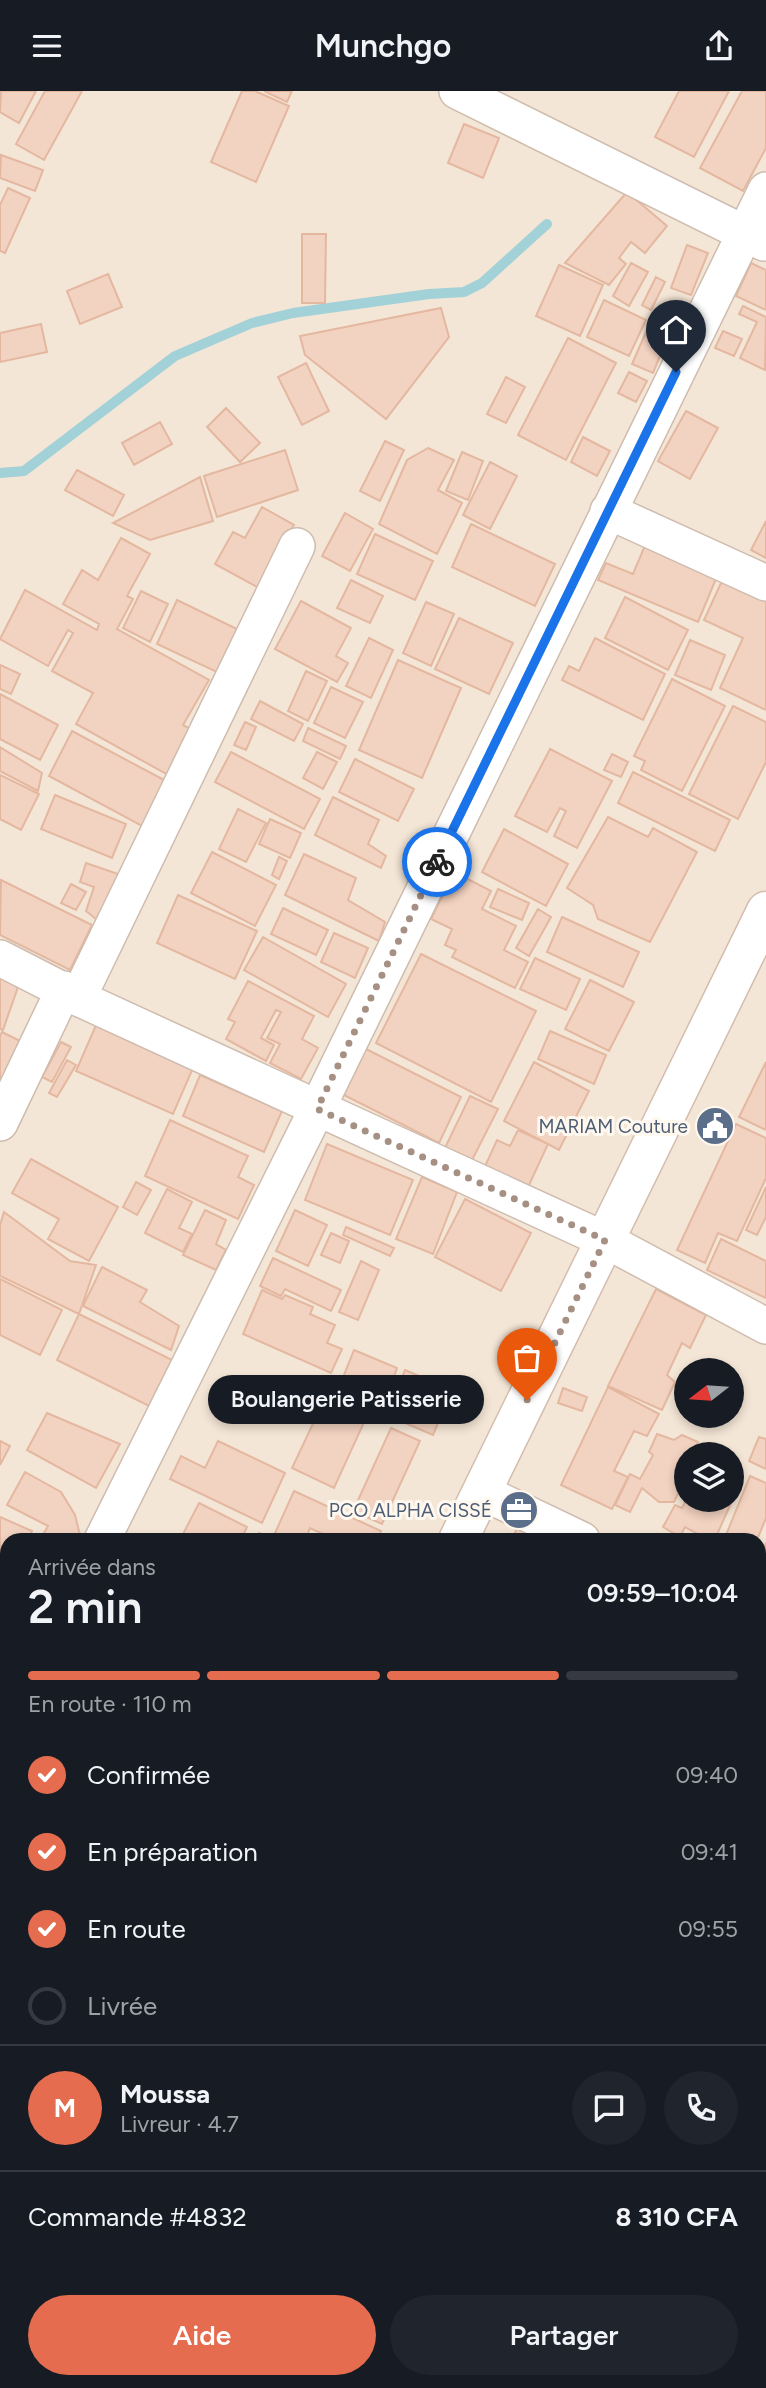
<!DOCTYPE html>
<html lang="fr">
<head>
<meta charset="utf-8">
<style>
  :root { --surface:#171b24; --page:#20242c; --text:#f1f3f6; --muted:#9ea1a6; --line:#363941; --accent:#e56c4e }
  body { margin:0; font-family:Figtree,sans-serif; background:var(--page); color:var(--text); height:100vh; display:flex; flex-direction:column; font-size:26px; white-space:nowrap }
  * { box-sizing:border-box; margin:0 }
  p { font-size:23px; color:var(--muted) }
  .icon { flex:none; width:38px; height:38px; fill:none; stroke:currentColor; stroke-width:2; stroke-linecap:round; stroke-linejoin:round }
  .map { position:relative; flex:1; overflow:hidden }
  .drawer { position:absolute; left:0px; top:1442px; width:766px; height:856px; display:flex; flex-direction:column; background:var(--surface); border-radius:21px 21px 0 0; box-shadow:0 4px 10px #0003 }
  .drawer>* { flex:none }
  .needle { width:46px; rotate:253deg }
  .controls { position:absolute; left:674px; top:1267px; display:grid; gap:14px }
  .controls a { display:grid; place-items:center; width:70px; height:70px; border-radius:50%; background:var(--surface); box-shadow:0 4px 10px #0003; font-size:35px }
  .pin { position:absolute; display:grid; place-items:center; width:60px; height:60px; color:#fff; margin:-72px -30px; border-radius:50% 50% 50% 0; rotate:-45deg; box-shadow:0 0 7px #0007 }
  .pin .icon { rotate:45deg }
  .courier { position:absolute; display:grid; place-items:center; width:70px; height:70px; margin:-35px; border:5px solid #1a73e8; border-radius:50%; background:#fff; color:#222; box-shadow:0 2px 9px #0007 }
  .bubble { position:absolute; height:49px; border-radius:24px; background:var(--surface); box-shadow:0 4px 10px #0003; font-size:23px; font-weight:600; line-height:49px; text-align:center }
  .overview em { font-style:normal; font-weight:600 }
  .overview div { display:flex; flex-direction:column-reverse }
  .overview { display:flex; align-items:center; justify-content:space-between; height:119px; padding:0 28px }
  h1 { font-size:46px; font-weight:600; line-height:52px }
  .bar { display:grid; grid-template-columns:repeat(4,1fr); gap:10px 7px; align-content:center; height:84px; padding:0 28px }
  .bar i { height:9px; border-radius:5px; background:var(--line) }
  .bar .on { background:var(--accent) }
  .bar p { grid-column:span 4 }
  .line { display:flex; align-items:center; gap:18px; padding:0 28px; border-top:2px solid var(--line) }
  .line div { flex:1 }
  .round { display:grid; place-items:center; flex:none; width:74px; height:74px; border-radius:37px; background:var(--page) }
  ol { padding:0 28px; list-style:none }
  li { display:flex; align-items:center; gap:21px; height:77px }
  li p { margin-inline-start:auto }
  li .icon { padding:7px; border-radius:50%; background:var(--accent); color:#fff; stroke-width:4 }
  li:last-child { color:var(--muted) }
  li i { width:38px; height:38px; border:4px solid var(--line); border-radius:50% }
  .primary-button { display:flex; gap:14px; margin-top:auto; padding:14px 28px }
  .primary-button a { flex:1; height:80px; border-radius:42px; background:var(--accent); color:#fff; font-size:28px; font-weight:600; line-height:80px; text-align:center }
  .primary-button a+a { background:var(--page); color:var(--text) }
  header { display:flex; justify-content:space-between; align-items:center; height:91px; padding:0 28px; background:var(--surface); font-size:32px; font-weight:600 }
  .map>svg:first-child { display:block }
  .residential { fill:#f4e6d6; fill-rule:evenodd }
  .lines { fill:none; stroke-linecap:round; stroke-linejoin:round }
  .stream { stroke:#a2d1d8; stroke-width:10 }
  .building { fill:#f2d2c0; stroke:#e4b8a0; stroke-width:2 }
  .minor-casing { stroke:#cfbcae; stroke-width:38 }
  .secondary-casing { stroke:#d4bdae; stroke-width:41 }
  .minor { stroke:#fff; stroke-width:35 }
  .secondary { stroke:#fff; stroke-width:38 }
  .done { stroke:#a69083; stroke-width:7; stroke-dasharray:0 12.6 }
  .route { stroke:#1a73e8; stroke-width:9 }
  .labels { text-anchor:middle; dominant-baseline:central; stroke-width:6; stroke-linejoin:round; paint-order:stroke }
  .service-label { font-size:19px; fill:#4e5e75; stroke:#fff8ef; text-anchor:end }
</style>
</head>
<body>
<header><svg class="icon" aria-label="menu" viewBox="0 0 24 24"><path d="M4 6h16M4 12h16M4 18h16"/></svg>Munchgo<svg class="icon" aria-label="share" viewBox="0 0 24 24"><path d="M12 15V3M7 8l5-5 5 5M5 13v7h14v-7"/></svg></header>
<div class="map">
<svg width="766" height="2297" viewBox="0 0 766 2297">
  <rect width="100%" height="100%" fill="#fcf4e8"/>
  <path class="residential" d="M0,0H766V2297H0ZM686,1279H732V1325H686ZM686,1363H732V1409H686ZM7,1449H760V2291H7Z"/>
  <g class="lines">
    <path class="stream" d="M0,382L24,380L175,265L252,232L293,222L429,203L464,201L482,192L547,133"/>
  </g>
  <path class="building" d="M1,0H36L19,32L0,21Z
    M45,0H82L44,69L16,53Z
    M242,0H255L289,15L256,91L211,71Z
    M264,0H292L287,11Z
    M679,0H729L694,66L655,46Z
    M742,0H766V57L743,100L700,77Z
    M464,33L499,47L483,87L448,72Z
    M1,64L43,79L35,100L0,87Z
    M8,97L30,107L5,162L0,160V114Z
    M627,101L667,135L645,162L631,151L619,167L626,173L609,194L565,172Z
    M302,143H326L325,212H302Z
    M687,154L708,162L691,204L671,197Z
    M631,172L648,181L629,215L613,205Z
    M751,172L766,179V219L736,205Z
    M559,174L603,194L580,245L536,225Z
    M108,183L122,216L80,233L67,200Z
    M656,186L665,191L651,219L642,214Z
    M604,209L646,229L629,265L587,246Z
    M743,215L766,226L765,279L740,267L757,231L739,223Z
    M441,217L449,246L386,328L305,264L300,245Z
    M653,225L673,233L653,282L632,273Z
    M41,233L47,261L0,271V242Z
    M723,240L742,248L734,265L715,257Z
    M568,247L616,272L566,369L518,344Z
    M306,272L329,320L302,334L278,286Z
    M629,281L647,290L636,311L618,302Z
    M506,286L525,296L506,332L487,323Z
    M226,317L260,352L240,371L207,336Z
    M686,320L718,337L690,388L658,370Z
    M160,331L172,353L134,374L122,352Z
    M583,346L610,360L597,385L571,371Z
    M385,350L404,359L380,410L360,400Z
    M428,357L454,369L438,399L462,412L437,463L379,433L407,369Z
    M285,359L298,399L217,426L204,385Z
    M462,361L483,370L468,409L446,400Z
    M490,371L517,385L490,438L463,424Z
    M77,379L124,404L113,425L65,399Z
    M200,386L213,430L150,449L113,432Z
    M262,416L294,434L259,497L215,473L233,441L245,447Z
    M345,422L373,438L350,480L322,465Z
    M766,430V467L751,459Z
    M471,433L555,473L535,515L452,476Z
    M375,443L433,470L415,509L357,483Z
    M121,447L150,463L127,505L133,508L117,538L209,589L183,634L194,640L170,685L76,633L93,602L52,580L73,542L68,539L48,575L0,548L25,499L97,539L99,533L63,513L82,479L98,489Z
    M646,452L718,483L698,531L598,489L606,472L633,483Z
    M726,481L766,500V619L720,597L743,547L704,529Z
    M351,489L383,505L370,532L337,517Z
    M141,500L168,513L150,551L123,537Z
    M625,506L688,539L668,579L605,547Z
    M177,509L239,539L219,582L157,553Z
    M301,510L351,537L336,565L348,572L337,591L275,558Z
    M426,511L454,523L431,575L403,562Z
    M459,527L513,552L489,603L435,578Z
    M369,547L393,559L371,607L346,595Z
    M595,547L665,583L643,629L562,589L569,575L579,580Z
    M690,549L725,564L711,599L675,584Z
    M398,569L461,597L422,687L359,659Z
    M0,574L20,583L11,603L0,598Z
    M306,580L327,590L308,630L288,620Z
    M672,588L725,615L682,700L641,679L645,670L634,665Z
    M331,596L363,611L345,647L314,632Z
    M0,603L58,634L40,669L0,648Z
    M260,610L303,633L294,650L251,628Z
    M733,615L766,631V671L738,728L689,703Z
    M245,631L256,636L246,659L234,654Z
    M308,637L346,655L340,668L303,650Z
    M72,640L166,690L142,735L49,685Z
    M0,656L42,682L38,700L0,680Z
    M550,658L612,690L577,757L554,745L566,720L560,717L547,741L515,725Z
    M231,661L320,708L304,738L215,691Z
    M317,661L337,671L323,698L303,687Z
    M612,663L628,671L621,686L604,679Z
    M355,668L414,698L398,730L339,701Z
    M633,681L730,729L715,760L618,712Z
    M0,684L39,703L21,739L0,728Z
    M55,704L126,733L112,767L41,738Z
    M333,706L379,729L368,753L386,765L381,777L315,744Z
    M238,718L266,732L246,771L219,758Z
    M608,726L648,746L653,737L697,761L650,851L598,828L593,814L567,797Z
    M270,728L301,742L290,767L259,753Z
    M504,738L568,773L546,815L482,781Z
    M212,761L276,794L255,835L191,802Z
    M304,763L356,787L348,809L385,831L379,850L285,804Z
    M279,766L287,770L279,788L272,784Z
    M86,772L124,785L102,833L86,820L94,796L80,791Z
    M454,781L491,800L482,818L516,835L504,859L528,871L515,897L452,866L456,859L445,854L452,838L431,828Z
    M1,789L92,834L70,879L0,844Z
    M71,793L86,801L76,819L61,812Z
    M498,798L529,812L522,829L490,816Z
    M178,804L257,840L235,888L157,852Z
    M283,817L328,839L316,864L271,843Z
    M538,818L551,826L529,865L516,857Z
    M562,826L639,861L623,896L547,861Z
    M334,842L368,857L355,887L321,871Z
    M263,846L346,893L328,926L244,879Z
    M421,863L536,920L491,1011L376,952Z
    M535,867L580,888L566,919L520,898Z
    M0,886L18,896L3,939L0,938Z
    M590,889L634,911L609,960L565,938Z
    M248,890L314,925L302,948L318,957L301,988L270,972L280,953L267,947L281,921L276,919L261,947L274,954L266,970L226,948L235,931L228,928Z
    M96,934L193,977L173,1023L76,980Z
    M550,940L606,964L594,993L538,968Z
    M2,941L30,955L0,1002V945Z
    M61,951L71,956L52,991L42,986Z
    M362,956L461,1006L439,1052L340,1002Z
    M67,969L76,974L57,1006L49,1002Z
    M534,971L589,1000L559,1059L504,1030Z
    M766,971V1039L739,1026Z
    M200,984L282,1020L264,1061L183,1025Z
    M470,1005L498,1018L468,1077L442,1063Z
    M170,1029L248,1065L238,1086L254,1094L238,1128L145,1085Z
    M736,1033L766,1047V1087L737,1150L718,1142L705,1172L677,1159Z
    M518,1039L548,1053L524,1105L481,1084L497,1049L510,1055Z
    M327,1053L413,1089L390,1144L305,1109Z
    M31,1068L118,1116L89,1170L48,1148L59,1128L12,1102Z
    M422,1086L457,1101L433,1163L396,1148Z
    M136,1091L151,1099L137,1124L123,1116Z
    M766,1096V1126L757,1144L746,1139Z
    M167,1098L192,1111L179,1137L192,1143L183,1161L145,1142Z
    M465,1108L531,1142L501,1200L435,1166Z
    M205,1119L226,1129L216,1153L226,1159L216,1179L183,1164Z
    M295,1119L327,1134L308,1175L276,1160Z
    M4,1121L70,1170L96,1174L79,1223L0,1185V1134Z
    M346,1136L394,1157L390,1165L343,1144Z
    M331,1142L349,1150L340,1172L321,1164Z
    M721,1148L766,1170V1207L707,1179Z
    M273,1167L341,1199L331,1220L285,1198L281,1205L260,1195Z
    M361,1170L379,1179L358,1229L339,1221Z
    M102,1176L147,1199L140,1211L179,1235L171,1259L83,1215Z
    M0,1188L62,1219L40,1264L0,1244Z
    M656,1198L706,1224L690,1257L682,1252L667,1284L675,1291L662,1319L608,1295Z
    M262,1199L282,1208L285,1204L313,1216L310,1223L335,1234L327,1252L342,1258L331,1282L243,1243Z
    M79,1223L172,1269L149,1315L57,1269Z
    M354,1259L397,1277L385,1310L365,1302L361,1313L336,1304Z
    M405,1279L452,1299L433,1344L386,1324Z
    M608,1296L659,1323L647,1345L634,1340L614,1380L628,1386L612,1418L561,1394Z
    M563,1297L587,1306L582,1320L558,1312Z
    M325,1307L366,1327L334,1397L292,1377Z
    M47,1322L120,1353L96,1397L27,1359Z
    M391,1337L420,1350L382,1433L353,1420Z
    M657,1343L674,1349L682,1344L698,1351L692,1363H686V1386L674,1411H659L642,1397L630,1421L615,1414L630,1383L640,1388L653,1364L649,1361Z
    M759,1346L766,1348V1378L749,1370Z
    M0,1350L10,1355L0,1374Z
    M218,1350L285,1382L262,1432L170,1388L181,1365L205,1377Z
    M25,1381L61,1401L75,1424L80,1444L78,1449H40L48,1435L7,1414Z
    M732,1385L741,1390L715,1448L709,1449L685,1436L680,1446L663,1436L675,1414L682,1417L686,1409H732Z
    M750,1385L766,1392V1427L757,1449H724Z
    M294,1400L381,1440L377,1449H336L310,1437L305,1449H292L275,1442Z
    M199,1412L247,1436L241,1449H190L182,1445Z
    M0,1426L32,1440L28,1449H7V1472L0,1469Z
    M519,1432L533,1437L527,1449H512Z
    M259,1442L275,1449H256Z
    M766,1452V1495L760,1492V1467Z
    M0,1524L4,1526L7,1544L5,1581L0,1578Z
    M766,1609V1634L760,1631Z
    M760,1640L766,1643V1687L761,1698Z
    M766,1712V1780L760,1777V1728Z
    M0,1788L7,1793V1842L0,1836Z
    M761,1837L766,1840V1906L760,1902Z
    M0,1897L7,1903L3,1912L7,1915V1963L0,1972Z
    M760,1949L766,1952V1981L760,1978Z
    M760,1985L766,1989V2018L760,2015Z
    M0,2006L7,2012V2039L0,2033Z
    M760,2020L766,2023V2055L760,2063Z
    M0,2043L7,2049V2100L0,2095Z
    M766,2144V2170L760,2167V2149Z
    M760,2216L766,2219V2249L760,2247Z
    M3,2239L7,2242V2291H69L74,2297H8L0,2291V2243Z
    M193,2291H230L225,2297H201Z
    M241,2291H288L295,2297H235Z
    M345,2291H396L392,2297H340Z
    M458,2291H532L528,2297H454Z
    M548,2291H572L582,2297H544Z
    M587,2291H615L619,2294L617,2297H597Z"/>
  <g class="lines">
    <defs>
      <path id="minor" d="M457,0L764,152
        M608,420L766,492
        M0,867L78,907L605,1149L766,1235
        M78,907L297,455
        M0,1032L64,898
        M482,1401L582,1449
        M102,1449L317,1018L766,99
        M760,1535L766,1538
        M0,1654L7,1640
        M0,1761L7,1766
        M760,1817L766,1820
        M760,2081L766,2068
        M0,2202L7,2208
        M657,2291L665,2297"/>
      <path id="secondary" d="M458,1449L766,820
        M112,2291L120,2297"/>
    </defs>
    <use href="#minor" class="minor-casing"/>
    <use href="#secondary" class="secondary-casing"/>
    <use href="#minor" class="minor"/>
    <use href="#secondary" class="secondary"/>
  </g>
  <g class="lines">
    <path class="done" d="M437,771L317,1018L605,1149L527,1309"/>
    <path class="route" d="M437,771L676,281"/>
  </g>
  <defs>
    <symbol id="civic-disc" viewBox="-11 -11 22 22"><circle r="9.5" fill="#5c6f8a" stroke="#fff8ef"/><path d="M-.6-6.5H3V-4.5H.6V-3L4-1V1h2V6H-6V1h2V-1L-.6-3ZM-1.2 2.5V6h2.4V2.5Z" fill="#fff"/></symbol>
    <symbol id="office-disc" viewBox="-11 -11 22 22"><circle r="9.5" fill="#5c6f8a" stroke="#fff8ef"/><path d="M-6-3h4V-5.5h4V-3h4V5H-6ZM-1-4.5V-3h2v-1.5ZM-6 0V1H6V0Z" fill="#fff"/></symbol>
  </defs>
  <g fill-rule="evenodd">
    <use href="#civic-disc" x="693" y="1013" width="44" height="44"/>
    <use href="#office-disc" x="497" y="1397" width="44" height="44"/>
  </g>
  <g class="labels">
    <g class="service-label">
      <text x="688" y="1035">MARIAM Couture</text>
      <text x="492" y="1419">PCO ALPHA CISSÉ</text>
    </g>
  </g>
</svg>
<div class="controls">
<a><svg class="needle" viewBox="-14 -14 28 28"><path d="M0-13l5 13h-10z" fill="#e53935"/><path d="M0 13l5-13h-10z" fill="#9ea1a6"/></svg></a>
<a><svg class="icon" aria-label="layers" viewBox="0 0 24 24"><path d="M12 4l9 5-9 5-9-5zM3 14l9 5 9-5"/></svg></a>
</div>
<div class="pin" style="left:527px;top:1309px;background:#ea580c"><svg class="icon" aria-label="bag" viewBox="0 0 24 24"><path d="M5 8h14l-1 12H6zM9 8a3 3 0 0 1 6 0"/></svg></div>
<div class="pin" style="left:676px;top:281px;background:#1f2937"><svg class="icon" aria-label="home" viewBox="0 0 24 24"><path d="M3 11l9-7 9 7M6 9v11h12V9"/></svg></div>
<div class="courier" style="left:437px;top:771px"><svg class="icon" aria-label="bike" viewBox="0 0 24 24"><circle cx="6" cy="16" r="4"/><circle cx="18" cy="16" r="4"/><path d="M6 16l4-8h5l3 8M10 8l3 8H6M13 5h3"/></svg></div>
<div class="bubble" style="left:208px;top:1284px;width:276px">Boulangerie Patisserie</div>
<section class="drawer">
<div class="overview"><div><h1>2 min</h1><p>Arrivée dans</p></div><em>09:59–10:04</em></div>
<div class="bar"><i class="on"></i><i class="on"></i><i class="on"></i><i></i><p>En route · 110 m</p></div>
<ol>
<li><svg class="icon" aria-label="check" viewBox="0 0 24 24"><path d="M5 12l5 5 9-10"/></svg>Confirmée<p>09:40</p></li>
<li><svg class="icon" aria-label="check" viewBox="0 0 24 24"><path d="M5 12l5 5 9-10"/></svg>En préparation<p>09:41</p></li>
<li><svg class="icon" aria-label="check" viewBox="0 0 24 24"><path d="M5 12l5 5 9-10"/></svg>En route<p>09:55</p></li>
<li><i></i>Livrée</li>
</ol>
<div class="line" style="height:126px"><b class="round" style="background:var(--accent);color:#fff">M</b><div><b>Moussa</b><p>Livreur · 4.7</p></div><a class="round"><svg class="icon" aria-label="chat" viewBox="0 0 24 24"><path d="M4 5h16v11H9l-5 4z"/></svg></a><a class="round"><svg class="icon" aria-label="phone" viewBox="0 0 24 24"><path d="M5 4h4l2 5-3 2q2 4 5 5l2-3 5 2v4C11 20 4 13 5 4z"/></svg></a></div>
<div class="line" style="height:91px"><div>Commande #4832</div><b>8 310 CFA</b></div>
<div class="primary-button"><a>Aide</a><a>Partager</a></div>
</section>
</div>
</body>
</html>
